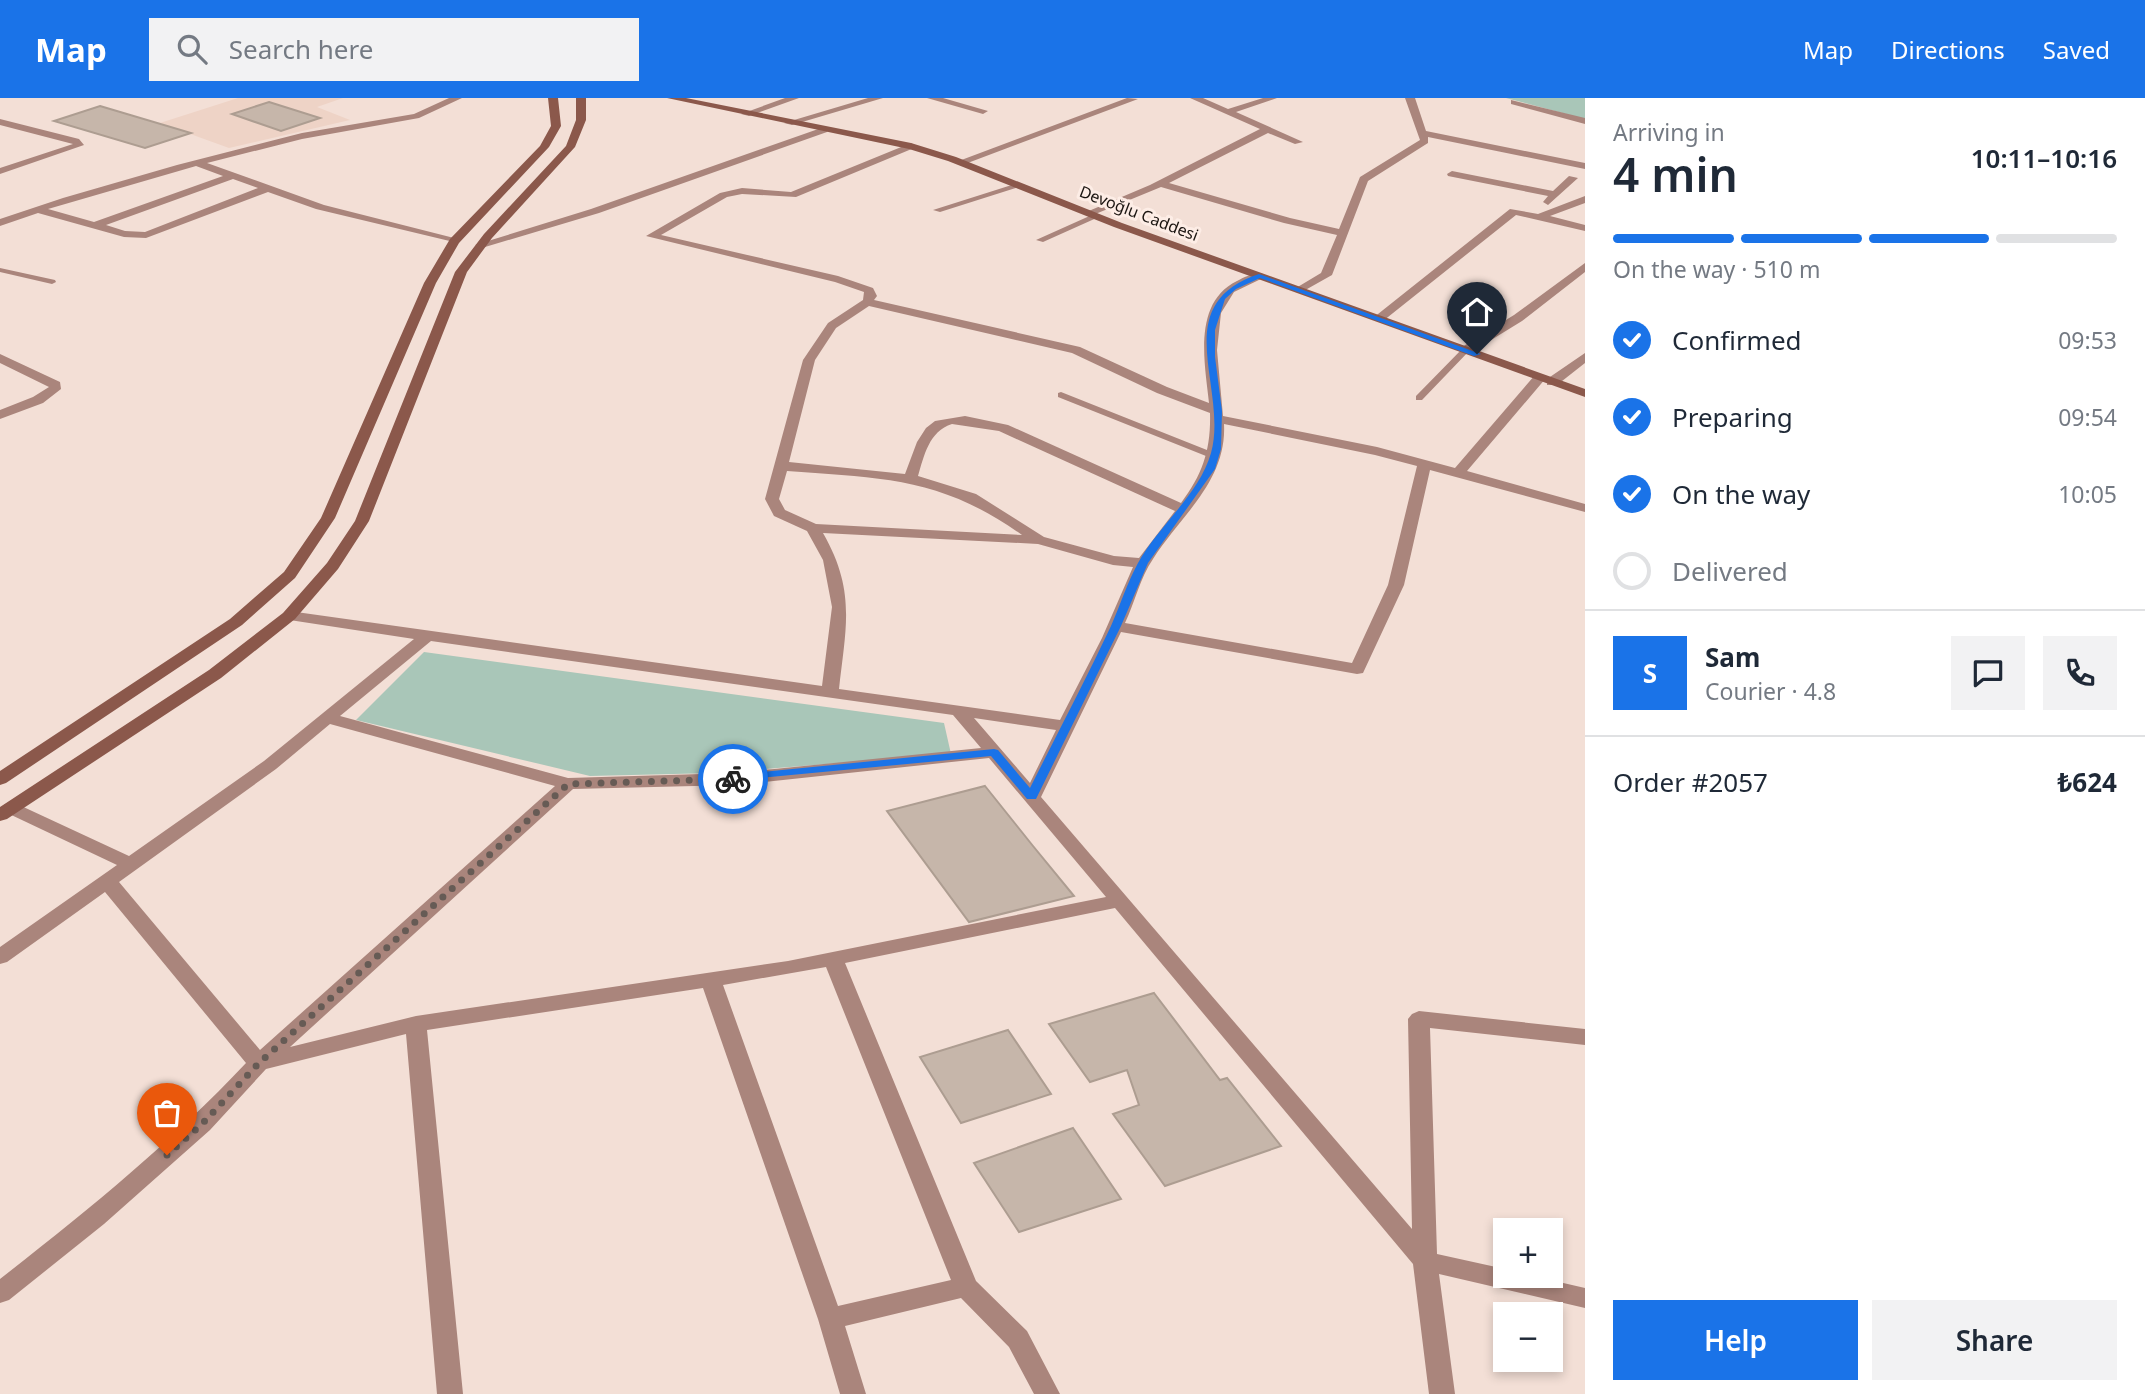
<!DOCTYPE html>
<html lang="en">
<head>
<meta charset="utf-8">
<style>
  :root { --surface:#fff; --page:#f2f2f3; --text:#1f2937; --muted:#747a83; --line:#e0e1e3; --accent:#1a73e8 }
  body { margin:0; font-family:"Noto Sans",sans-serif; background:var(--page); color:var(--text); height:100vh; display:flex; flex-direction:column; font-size:26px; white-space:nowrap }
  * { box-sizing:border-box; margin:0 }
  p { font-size:23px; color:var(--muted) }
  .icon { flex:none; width:38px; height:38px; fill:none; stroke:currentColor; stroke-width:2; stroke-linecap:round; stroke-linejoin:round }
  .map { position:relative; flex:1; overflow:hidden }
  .side { display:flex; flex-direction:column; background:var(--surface); width:560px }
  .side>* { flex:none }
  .fabs { position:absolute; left:1493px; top:1120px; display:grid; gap:14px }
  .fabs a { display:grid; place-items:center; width:70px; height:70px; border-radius:0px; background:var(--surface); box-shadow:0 4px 10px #0003; font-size:35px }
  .pin { position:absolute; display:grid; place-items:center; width:60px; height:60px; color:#fff; margin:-72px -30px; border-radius:50% 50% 50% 0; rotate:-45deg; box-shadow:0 0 7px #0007 }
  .pin .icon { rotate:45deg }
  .courier { position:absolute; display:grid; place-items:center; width:70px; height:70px; margin:-35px; border:5px solid #1a73e8; border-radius:50%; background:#fff; color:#222; box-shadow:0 2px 9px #0007 }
  .summary em { font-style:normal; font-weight:600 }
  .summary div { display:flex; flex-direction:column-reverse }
  .summary { display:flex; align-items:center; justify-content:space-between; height:119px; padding:0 28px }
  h1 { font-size:46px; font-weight:600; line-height:52px }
  .bar { display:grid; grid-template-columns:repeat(4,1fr); gap:10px 7px; align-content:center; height:84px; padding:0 28px }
  .bar i { height:9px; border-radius:5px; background:var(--line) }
  .bar .on { background:var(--accent) }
  .bar p { grid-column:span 4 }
  .line { display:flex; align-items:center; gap:18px; padding:0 28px; border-top:2px solid var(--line) }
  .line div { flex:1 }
  .round { display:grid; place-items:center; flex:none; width:74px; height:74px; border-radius:0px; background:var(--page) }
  ol { padding:0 28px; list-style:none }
  li { display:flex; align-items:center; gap:21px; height:77px }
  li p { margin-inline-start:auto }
  li .icon { padding:7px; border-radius:50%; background:var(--accent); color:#fff; stroke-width:4 }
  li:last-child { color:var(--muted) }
  li i { width:38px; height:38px; border:4px solid var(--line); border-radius:50% }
  .primary-button { display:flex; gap:14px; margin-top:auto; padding:14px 28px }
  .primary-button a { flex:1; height:80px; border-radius:0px; background:var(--accent); color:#fff; font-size:28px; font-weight:600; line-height:80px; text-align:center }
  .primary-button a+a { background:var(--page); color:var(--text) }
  header { display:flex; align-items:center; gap:42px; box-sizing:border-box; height:98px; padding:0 35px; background:var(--accent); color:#fff }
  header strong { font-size:33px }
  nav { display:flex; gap:38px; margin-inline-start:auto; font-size:24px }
  .search { width:490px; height:63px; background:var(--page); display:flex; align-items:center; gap:18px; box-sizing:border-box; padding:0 24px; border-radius:0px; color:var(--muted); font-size:26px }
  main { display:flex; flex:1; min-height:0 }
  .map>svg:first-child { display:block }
  .built { fill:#eed3c6 }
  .green { fill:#a9c6b8 }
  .building { fill:#c6b6aa; stroke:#ad9d91; stroke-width:2 }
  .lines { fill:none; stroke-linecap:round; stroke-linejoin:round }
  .lane { fill:#aa857c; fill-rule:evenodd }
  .street { fill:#aa857c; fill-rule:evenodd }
  .secondary { fill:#8b584b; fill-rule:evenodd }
  .route { fill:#1a73e8 }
  .done { stroke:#665b55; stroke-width:7; stroke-dasharray:0 12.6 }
  .labels { text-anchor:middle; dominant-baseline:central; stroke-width:6; stroke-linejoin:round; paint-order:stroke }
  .far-street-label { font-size:16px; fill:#1a1410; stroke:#fdede6 }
</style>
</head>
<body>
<header>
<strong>Map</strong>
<div class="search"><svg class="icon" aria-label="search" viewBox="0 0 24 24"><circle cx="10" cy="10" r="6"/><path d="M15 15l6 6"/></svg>Search here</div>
<nav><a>Map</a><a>Directions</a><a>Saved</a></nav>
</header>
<main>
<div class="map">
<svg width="1585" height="1296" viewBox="0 0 1585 1296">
  <rect width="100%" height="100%" fill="#f3dfd6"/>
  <path class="built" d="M238,0H343L317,9L350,22L229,50L160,25Z"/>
  <path class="green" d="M1506,0H1585V21Z
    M424,554L944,625L951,656L715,675L590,678L356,622Z"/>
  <path class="building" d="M269,4L320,20L281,33L232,16Z
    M100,8L191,35L145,50L54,23Z
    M985,688L1033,748L1074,798L969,824L887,713Z
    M1154,895L1220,982L1227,980L1281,1048L1165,1088L1113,1016L1139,1007L1127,972L1090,984L1049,926Z
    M1008,932L1051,996L961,1025L920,959Z
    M1073,1030L1121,1101L1019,1134L974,1065Z"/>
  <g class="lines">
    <path class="lane" d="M1018,85L1025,87L940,114L933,112Z
      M1094,116L1101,118L1043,144L1036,142Z
      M0,170L55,182L56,184L52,186L0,174Z
      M1463,250L1470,252L1422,302H1416V298Z
      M1061,294L1217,356L1219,358L1214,361L1211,360L1058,299V295Z"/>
    <path class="street" d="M449,0H462L419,20L302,41L207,65L324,107L458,141V145L316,111L268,94L146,140L124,139L38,115L0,128V121L63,100L177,67L302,35L414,16ZM196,68L223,78L94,124L48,111ZM233,81L258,90L145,134L125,133L106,127Z
      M785,0H799L749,18L741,16Z
      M868,0H883L792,27L784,25Z
      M927,0H943L988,13L983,16Z
      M1127,0L1138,1L965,66L956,64Z
      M1190,0H1203L1228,11L1263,0H1277L1236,14L1303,44L1295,46L1268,35L1169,85L1290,120L1339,131L1360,79L1420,42L1405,0H1415L1426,33L1585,65V71L1428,39V45L1368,83L1332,177L1300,195L1296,194V190L1321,175L1337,137L1284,125L1161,89L1093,117L1084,115L1150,87L1260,31Z
      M1511,2L1585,20V26L1511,6Z
      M0,21L79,41L84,47L0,76V70L73,46L0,27Z
      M824,29L829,32L827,34L599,115L485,149L475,147L591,111Z
      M911,45L916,48L914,50L796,99L742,96L727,99L661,137L838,178L873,190L877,198L874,202L1080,249L1167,289L1209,305C1205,266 1192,205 1237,183C1245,179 1254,174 1263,176V180L1234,194L1221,215L1217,252L1223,318L1377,349L1455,370L1535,277H1545L1546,280L1467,373L1585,406V414L1430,372L1404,487L1363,575L1357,576L1121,534L1041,699L1412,1131L1408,921L1412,916L1419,913L1585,931V947L1430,930L1437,1156L1505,1171V1178H1533L1585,1190V1210L1439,1176L1455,1296H1429L1413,1166L1115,810L845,865L976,1183L1027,1233L1060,1296H1034L1009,1249L961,1200L845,1228L866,1296H840L818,1221L703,890L427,932L463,1296H437L406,936L266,971L210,1032L104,1126L9,1202L0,1205V1181C87,1113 171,1045 246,965L105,794L7,864L0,866V849L117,767L5,714L2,710L5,706H17L129,758L264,663L414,541L283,521L281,518L289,513L822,588L832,509L823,462L807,433L774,418L765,401L803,262L828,225L863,202L864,194L835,184L646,138L720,95L742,90L791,94ZM869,208L1072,255L1157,295L1210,315C1211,351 1203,376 1181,405L1008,327L965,318L935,323L926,330L917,344L905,376L789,364L815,262L836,230ZM952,326L999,333L1175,413L1139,460L1114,458L1044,439L976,396L918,378C924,358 929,333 952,326ZM1224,326L1375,357L1417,368L1388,487L1352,565L1125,525C1135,504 1140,480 1153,461C1181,417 1227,383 1224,326ZM787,373C881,380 941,379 1022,437L816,426L785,412L779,401ZM823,435L1038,446L1113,467L1133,469L1102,540L1060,622L839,591C846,528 856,493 823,435ZM431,543L953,617L981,650L735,675L568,680L340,618ZM974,620L1056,632L1030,685ZM330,626L555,688L260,952L119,784L276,671ZM989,660L1106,799L788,863L416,918L290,949L573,691L735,687ZM826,869L951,1182L838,1208L723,887Z
      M1452,73L1553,93L1569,78L1578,80L1548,107L1543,104L1548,98L1448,78L1447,76Z
      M1585,98V105L1550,118L1585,127V133L1516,117L1383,223L1373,220L1510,111L1538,116Z
      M1585,165V174L1522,223L1470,255H1462V249L1514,217Z
      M1585,255V265L1557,287H1547V281Z
      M0,256L60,284L61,291L43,305L0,321V312L33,299L49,289L0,265Z"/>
    <path class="secondary" d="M548,0H558L561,28L549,49L459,145L436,185L335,420L295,480L242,527L6,685L0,687V673L230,521L284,474L321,420L424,185L450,141L540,48L551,28Z
      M576,0H586V22L575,49L492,140L467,174L369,423L338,471L295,521L221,580L7,721L0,723V709L209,572L283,515L327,465L355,423L455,174L484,136L566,48L576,22Z
      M667,0H686L911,45L956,59L1122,125L1585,291V299L1114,129L948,63L909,51Z"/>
  </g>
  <path class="route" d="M1259,176L1481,256L1474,258L1260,180L1236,191L1225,201L1215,232V259L1222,313L1221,351L1215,371L1148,465L1121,528L1036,701H1027L991,658L729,683V678L733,677L994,651L998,652L1030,690C1057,636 1085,583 1111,528C1120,508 1127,485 1138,465C1158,428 1199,397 1211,355C1229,290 1166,207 1259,176Z"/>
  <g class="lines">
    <path class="done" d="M167,1057L202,1026L259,965L568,686L733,681"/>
  </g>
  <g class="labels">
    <g class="far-street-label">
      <text transform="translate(1139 115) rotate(21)">Devoğlu Caddesi</text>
    </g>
  </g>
</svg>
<div class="fabs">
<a>+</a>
<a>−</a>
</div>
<div class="pin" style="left:167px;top:1057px;background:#ea580c"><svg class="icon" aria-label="bag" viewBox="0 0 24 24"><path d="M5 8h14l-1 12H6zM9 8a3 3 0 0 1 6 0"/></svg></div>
<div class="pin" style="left:1477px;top:256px;background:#1f2937"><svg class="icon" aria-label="home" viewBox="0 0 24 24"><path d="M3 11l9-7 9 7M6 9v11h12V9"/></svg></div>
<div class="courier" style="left:733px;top:681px"><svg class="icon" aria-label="bike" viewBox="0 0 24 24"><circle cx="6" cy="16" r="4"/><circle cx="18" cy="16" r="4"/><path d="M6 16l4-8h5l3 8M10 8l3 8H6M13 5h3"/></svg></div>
</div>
<section class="side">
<div class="summary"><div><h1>4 min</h1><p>Arriving in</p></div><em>10:11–10:16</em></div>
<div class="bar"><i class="on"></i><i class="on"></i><i class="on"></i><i></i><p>On the way · 510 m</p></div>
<ol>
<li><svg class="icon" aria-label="check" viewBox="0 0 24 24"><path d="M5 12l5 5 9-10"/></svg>Confirmed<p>09:53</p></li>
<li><svg class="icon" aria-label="check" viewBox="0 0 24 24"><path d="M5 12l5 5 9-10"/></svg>Preparing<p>09:54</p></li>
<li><svg class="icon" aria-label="check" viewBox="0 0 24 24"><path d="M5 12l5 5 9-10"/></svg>On the way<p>10:05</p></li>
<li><i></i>Delivered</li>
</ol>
<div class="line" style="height:126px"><b class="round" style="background:var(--accent);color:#fff">S</b><div><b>Sam</b><p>Courier · 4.8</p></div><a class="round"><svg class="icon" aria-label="chat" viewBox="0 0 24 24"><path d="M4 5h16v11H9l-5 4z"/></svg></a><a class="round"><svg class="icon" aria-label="phone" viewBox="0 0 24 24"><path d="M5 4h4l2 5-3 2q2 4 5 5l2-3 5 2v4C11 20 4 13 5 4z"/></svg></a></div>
<div class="line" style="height:91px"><div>Order #2057</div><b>₺624</b></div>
<div class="primary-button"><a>Help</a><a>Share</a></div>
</section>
</main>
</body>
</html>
